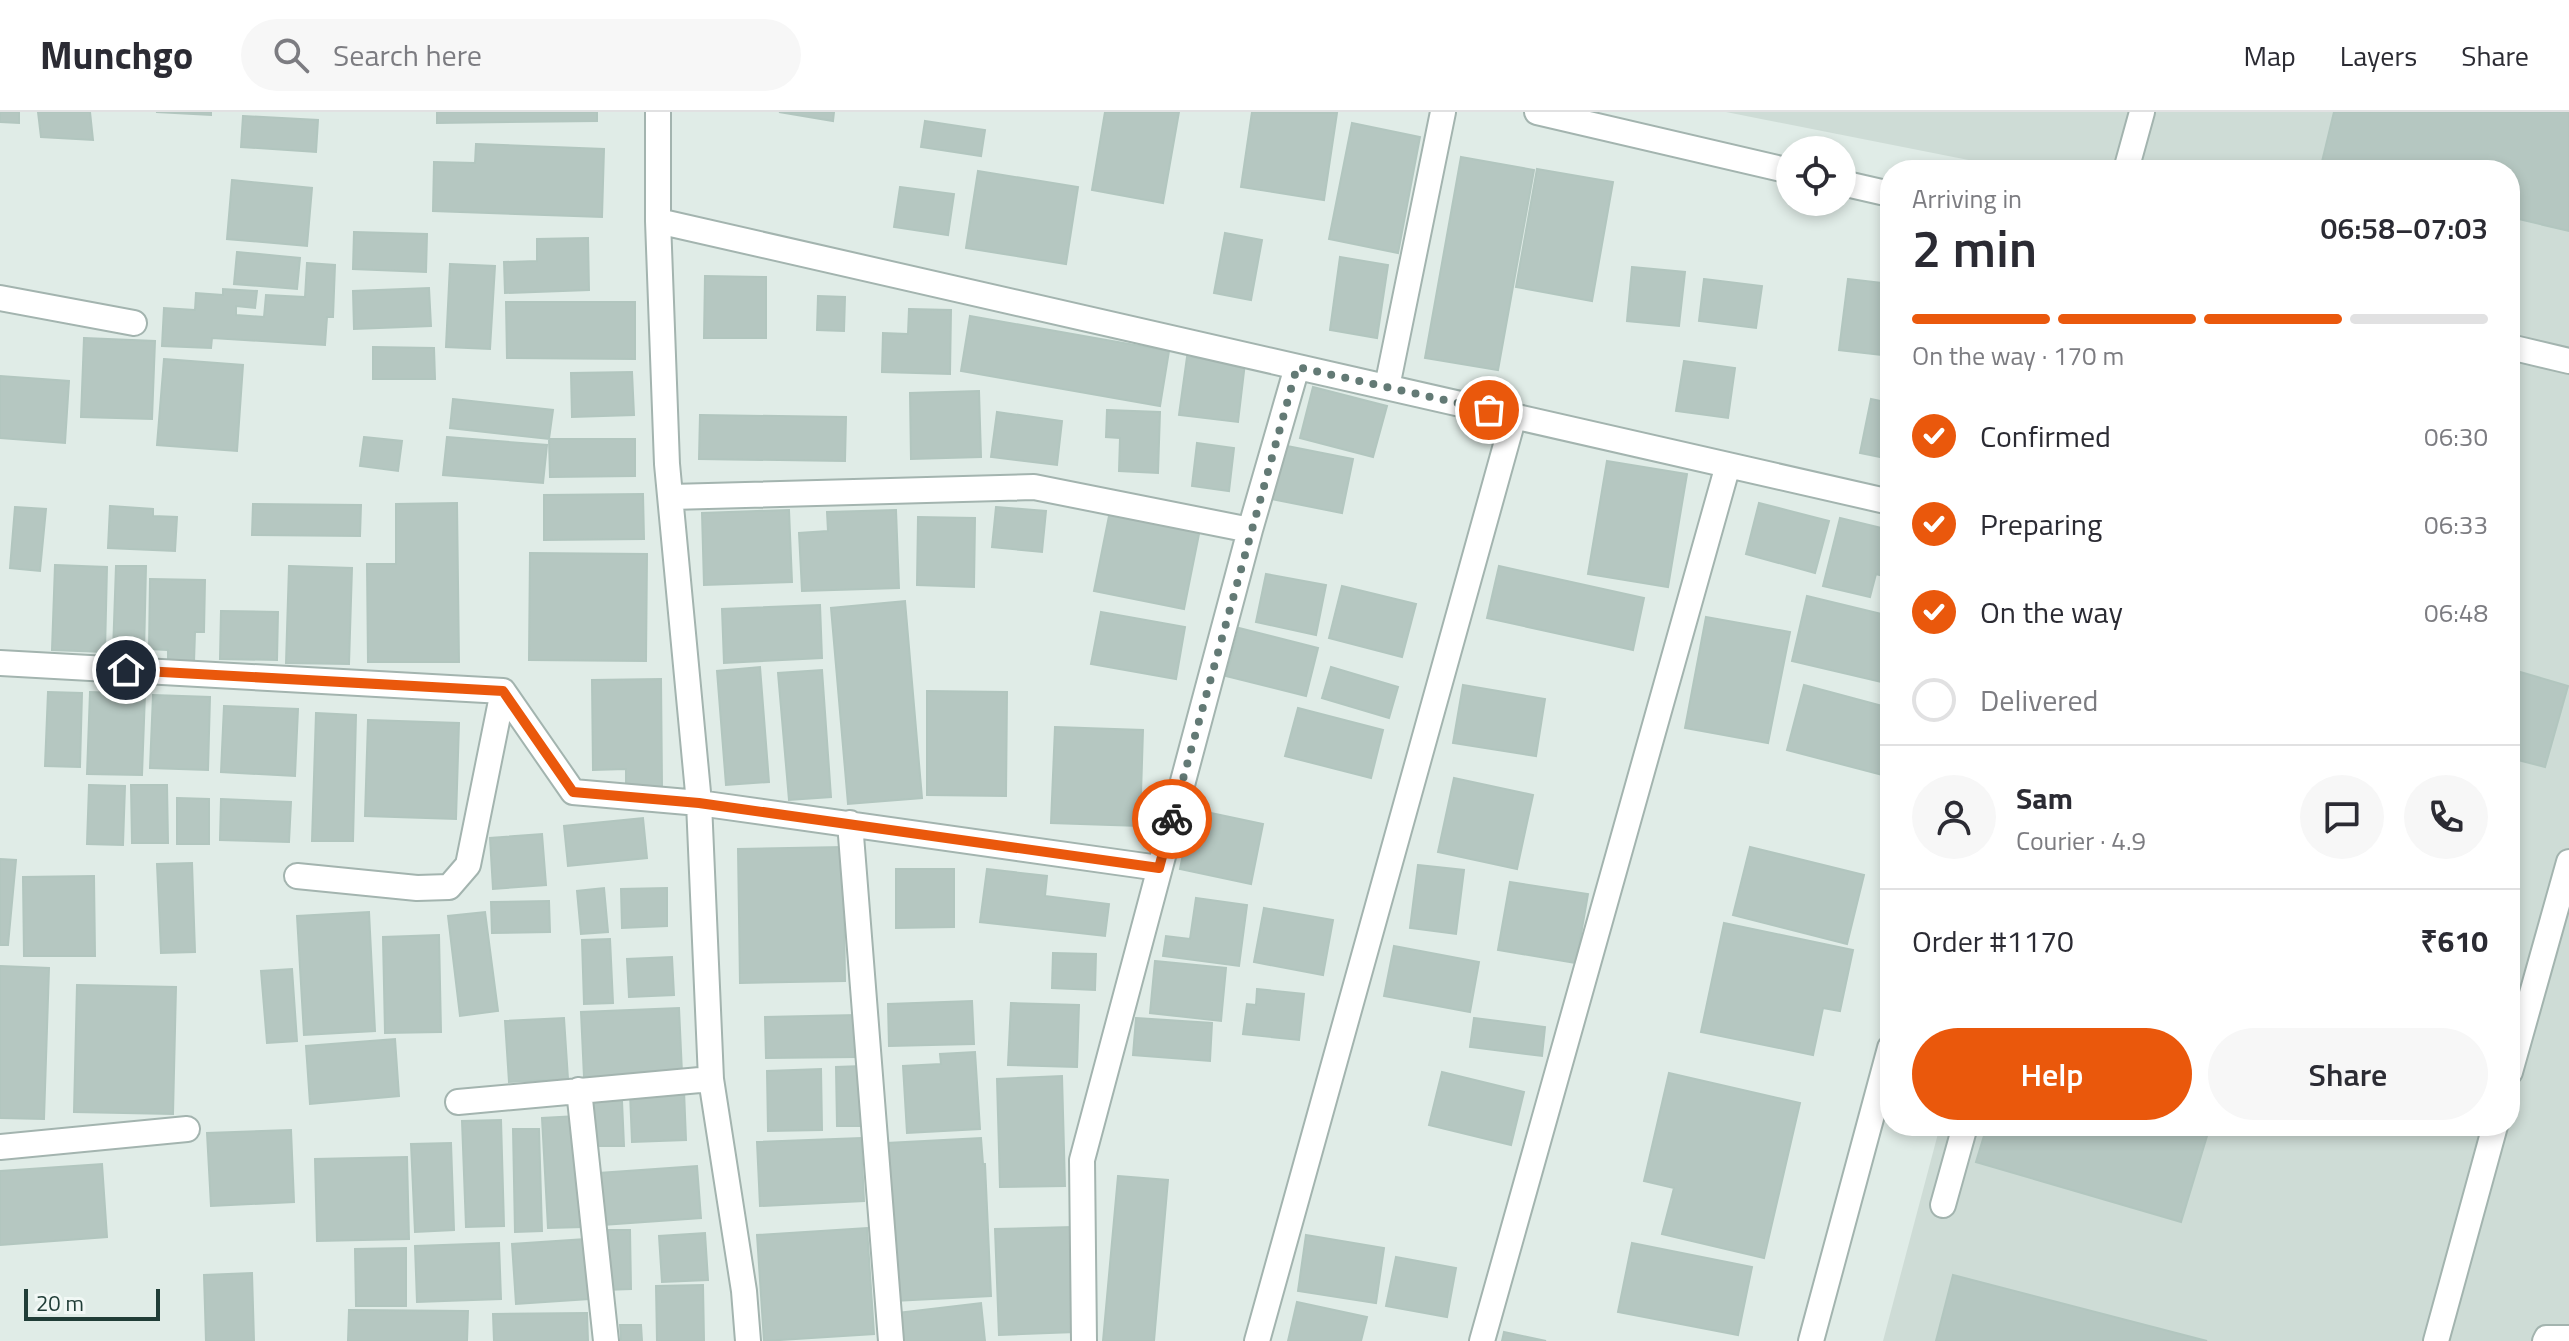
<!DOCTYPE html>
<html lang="en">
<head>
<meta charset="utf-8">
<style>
  :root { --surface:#fff; --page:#f7f7f7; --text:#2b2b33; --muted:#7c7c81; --line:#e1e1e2; --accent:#ea580c }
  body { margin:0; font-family:"Titillium Web",sans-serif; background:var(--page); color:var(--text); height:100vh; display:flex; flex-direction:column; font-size:30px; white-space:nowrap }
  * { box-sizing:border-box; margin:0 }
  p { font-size:26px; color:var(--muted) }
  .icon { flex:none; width:44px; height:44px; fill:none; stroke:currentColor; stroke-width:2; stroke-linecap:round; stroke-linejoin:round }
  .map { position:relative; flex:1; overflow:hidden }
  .details { position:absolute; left:1880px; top:48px; width:640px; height:976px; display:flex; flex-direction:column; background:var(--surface); border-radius:32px; box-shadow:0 4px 12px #0003 }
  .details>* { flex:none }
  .fabs { position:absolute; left:1776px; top:24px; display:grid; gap:16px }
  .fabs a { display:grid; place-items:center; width:80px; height:80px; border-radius:50%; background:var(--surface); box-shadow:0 4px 12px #0003; font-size:40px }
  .scale { position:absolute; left:24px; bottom:20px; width:136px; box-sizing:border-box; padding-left:8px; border:4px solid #203d37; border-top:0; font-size:22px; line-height:28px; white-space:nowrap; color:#203d37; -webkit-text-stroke:6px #f1f8f5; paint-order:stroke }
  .pin { position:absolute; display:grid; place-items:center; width:68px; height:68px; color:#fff; margin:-34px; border:4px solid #fff; border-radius:50%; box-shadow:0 2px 8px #0007 }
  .courier { position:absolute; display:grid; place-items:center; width:80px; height:80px; margin:-40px; border:6px solid #ea580c; border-radius:50%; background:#fff; color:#222; box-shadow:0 2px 10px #0007 }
  .headline em { font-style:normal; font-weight:600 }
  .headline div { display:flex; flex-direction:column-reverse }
  .headline { display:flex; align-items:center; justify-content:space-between; height:136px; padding:0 32px }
  h1 { font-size:52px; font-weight:600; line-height:60px }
  .bar { display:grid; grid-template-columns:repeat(4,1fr); gap:12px 8px; align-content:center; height:96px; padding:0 32px }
  .bar i { height:10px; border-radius:6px; background:var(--line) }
  .bar .active { background:var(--accent) }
  .bar p { grid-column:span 4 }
  .line { display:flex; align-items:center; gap:20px; padding:0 32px; border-top:2px solid var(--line) }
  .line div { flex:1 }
  .round { display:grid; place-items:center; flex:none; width:84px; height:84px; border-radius:42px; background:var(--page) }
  ol { padding:0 32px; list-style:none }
  li { display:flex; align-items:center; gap:24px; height:88px }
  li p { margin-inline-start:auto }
  li .icon { padding:8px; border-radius:50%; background:var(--accent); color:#fff; stroke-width:4 }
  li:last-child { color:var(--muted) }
  li i { width:44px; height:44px; border:4px solid var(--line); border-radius:50% }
  .button { display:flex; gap:16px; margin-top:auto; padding:16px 32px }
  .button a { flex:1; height:92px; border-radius:48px; background:var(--accent); color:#fff; font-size:32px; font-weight:600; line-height:92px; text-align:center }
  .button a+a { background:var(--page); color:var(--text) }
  header { display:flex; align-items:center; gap:48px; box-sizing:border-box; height:112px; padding:0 40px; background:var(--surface); border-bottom:2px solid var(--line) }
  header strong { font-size:38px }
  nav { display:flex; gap:44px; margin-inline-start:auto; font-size:28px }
  .search { width:560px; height:72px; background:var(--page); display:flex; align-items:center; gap:20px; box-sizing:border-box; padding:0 28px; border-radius:44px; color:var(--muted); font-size:30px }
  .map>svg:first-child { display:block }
  .built { fill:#cedcd6 }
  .building { fill:#b5c7c1; stroke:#b2c6bf; stroke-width:2 }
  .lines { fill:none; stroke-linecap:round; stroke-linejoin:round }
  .service-casing { stroke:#a3b4af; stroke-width:26 }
  .minor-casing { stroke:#a3b4af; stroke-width:28 }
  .tertiary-casing { stroke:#a3b4af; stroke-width:28 }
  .service { stroke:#fff; stroke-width:22 }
  .minor { stroke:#fff; stroke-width:24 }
  .tertiary { stroke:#fff; stroke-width:24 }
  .done { stroke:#637a75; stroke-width:8; stroke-dasharray:0 14.4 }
  .route { stroke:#ea580c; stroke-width:10 }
</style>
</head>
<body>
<header>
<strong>Munchgo</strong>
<div class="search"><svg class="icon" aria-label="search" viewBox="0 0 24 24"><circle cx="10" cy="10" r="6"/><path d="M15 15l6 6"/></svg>Search here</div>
<nav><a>Map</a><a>Layers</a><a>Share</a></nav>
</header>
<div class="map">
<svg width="2569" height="1229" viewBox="0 0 2569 1229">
  <rect width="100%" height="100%" fill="#e0ece7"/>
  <path class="built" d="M1726,0H2569V1229H1883L1940,1014H2510V58H2019Z"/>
  <path class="building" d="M0,0H19V11L0,10Z
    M38,0H90L93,28L41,25Z
    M156,0H211V3Z
    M437,0H597V9L437,11Z
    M779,0H834L833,9Z
    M1105,0H1179L1163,91L1092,78Z
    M1252,0L1337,1L1324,88L1241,75Z
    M2334,0H2569V119L2510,105V58H2320Z
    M243,4L318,8L316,40L241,35Z
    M925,9L985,18L981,44L921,35Z
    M1352,11L1420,25L1398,141L1329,127Z
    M476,32L604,37L602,105L433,99L434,50L475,51Z
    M1461,45L1534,58L1498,258L1425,246Z
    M1537,57L1613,70L1592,189L1516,175Z
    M978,59L1078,75L1066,152L966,136Z
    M232,68L312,76L307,134L227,127Z
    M900,75L954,82L948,123L894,115Z
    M354,120L427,122L426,160L353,157Z
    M1225,121L1262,128L1251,188L1214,181Z
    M588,126L589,178L505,181L504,150L537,149V127Z
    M237,140L300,146L297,177L234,172Z
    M1340,145L1388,153L1377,226L1330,218Z
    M307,151L335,153L333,205H327L325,233L212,226L211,236L162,234L164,196L195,198L196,181L223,183V177L257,179L255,196L236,194V203L264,205L266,183L305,185Z
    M450,152L495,154L490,237L446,235Z
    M1632,155L1685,160L1679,214L1627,209Z
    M705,164L766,165V226H704Z
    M1704,167L1762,174L1756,216L1699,209Z
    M1848,167L1890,172V244L1839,238Z
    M429,176L431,214L354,217L353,179Z
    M818,184L845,185L844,219L817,218Z
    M506,190H635V247L507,246Z
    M909,197L951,198L950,262L882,260L883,221L908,222Z
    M970,204L1169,239L1160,294L961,259Z
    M84,226L155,229L152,307L81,305Z
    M373,235L434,236L435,267H373Z
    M1187,245L1245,251L1238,310L1179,303Z
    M164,247L243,253L237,339L157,333Z
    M1684,249L1735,256L1728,306L1676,299Z
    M632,260L634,303L572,305L571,261Z
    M0,264L69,269L65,331L0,326Z
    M1313,275L1387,294L1373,345L1300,326Z
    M979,279L981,345L911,347L910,281Z
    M453,287L553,298L549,327L450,316Z
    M1871,287L1890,291V347L1860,341Z
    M1107,298L1160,300L1158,361L1119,359L1120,326L1106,325Z
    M997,300L1062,309L1057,353L991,345Z
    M700,303L846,305L845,349L699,347Z
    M364,325L402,329L398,359L360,354Z
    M447,325L547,333L543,371L443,363Z
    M549,327H635V364L550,365Z
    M1197,331L1234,336L1229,379L1192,374Z
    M1277,332L1353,347L1342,401L1266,386Z
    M1607,349L1687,362L1668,475L1588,462Z
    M643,382L644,427L544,428V383Z
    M457,391L459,550H368L367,452H396V392Z
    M1759,391L1829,409L1815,461L1746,442Z
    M253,392L361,393L360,424L252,423Z
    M110,394L153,397V404L177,405L175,439L108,436Z
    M15,395L46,397L40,459L10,456Z
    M996,395L1046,399L1042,440L992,435Z
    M789,398L792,470L704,473L702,401Z
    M896,398L899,476L802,479L799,421L828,419L827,400Z
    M1110,399L1200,417L1184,497L1094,479Z
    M918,405L975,406L974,475L917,473Z
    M1840,406L1890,418V466L1876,462L1870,485L1823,474Z
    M530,441L647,442L646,549L529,548Z
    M55,453L107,455L105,540L52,538Z
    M116,454H146L144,542L113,540Z
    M289,454L352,456L349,552L286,551Z
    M1499,454L1644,486L1633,538L1487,506Z
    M1266,462L1326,473L1316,523L1256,510Z
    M150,467L205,468L204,520H195L194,550H168V538L149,537Z
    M1342,474L1416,492L1402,545L1329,526Z
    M1807,484L1890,504V572L1792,549Z
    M905,489L922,686L848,692L831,496Z
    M820,493L822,546L724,551L722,497Z
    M221,499L278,500L277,548L220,547Z
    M1101,500L1185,515L1176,567L1091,552Z
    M1706,505L1790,520L1768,631L1685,616Z
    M1239,516L1318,536L1306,584L1226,564Z
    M760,555L769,670L726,673L717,559Z
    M1331,555L1398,575L1389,606L1322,586Z
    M2510,557L2568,574L2545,655L2510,646Z
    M822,558L831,685L789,688L778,561Z
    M661,567L662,675L626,676V657L593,658L592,568Z
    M1463,573L1545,587L1536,644L1453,631Z
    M1804,573L1890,596V665L1787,638Z
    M927,579L1007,580L1006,684L927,683Z
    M48,580L82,581L80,655L45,654Z
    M90,580L145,582L142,663L87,662Z
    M153,583L210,585L208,658L150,656Z
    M224,594L298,597L295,664L221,660Z
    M1298,596L1383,618L1371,666L1285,644Z
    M316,601L356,603L353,729H312Z
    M368,608L459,611L456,707L365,704Z
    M1055,615L1143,618L1140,714L1051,711Z
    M1454,666L1533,683L1517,757L1438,740Z
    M89,673L125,674L123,733L87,732Z
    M131,673H167L168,731H132Z
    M177,686L209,687V732H177Z
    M221,687L291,690L289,730L220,728Z
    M1192,697L1263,712L1251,772L1180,757Z
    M643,706L647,746L568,754L564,714Z
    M542,722L546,773L493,777L490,726Z
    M843,735L845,869L740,871L738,737Z
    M1750,735L1864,763L1847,832L1733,803Z
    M0,747L16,748L8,833H0Z
    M192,751L195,840L161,841L157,752Z
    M1418,753L1464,758L1456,822L1410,816Z
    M896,757H954V815L896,816Z
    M987,757L1047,764L1045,784L1109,792L1105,824L980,810Z
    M94,764L95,844H24L23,765Z
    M1510,770L1588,782L1576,851L1498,838Z
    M604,776L608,820L581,822L577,779Z
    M667,776V814L622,816L621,777Z
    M1196,786L1247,793L1239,854L1163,844L1166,824L1190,827Z
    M549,789L550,820L492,821L491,790Z
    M1264,796L1333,808L1323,863L1254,850Z
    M369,800L375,919L304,923L297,804Z
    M485,800L498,899L460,904L448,804Z
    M1724,811L1853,838L1840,899L1823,896L1813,943L1701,920Z
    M439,823L441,920L385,921L383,825Z
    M610,827L613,891L584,892L582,828Z
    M1394,834L1479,850L1470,900L1384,884Z
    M1053,841L1096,842L1095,878L1052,876Z
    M672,845L674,883L629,885L627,847Z
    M1155,849L1226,856L1221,909L1150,901Z
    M0,854L49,856L44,1007L0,1006Z
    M292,857L297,929L267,931L261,859Z
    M77,873L176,875L173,1002L74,1000Z
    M1257,877L1304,882L1299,928L1243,922L1247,892L1256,893Z
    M972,889L974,932L889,934L888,892Z
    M1011,891L1079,893L1077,955L1008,953Z
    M679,896L682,961L584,965L581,900Z
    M857,903V945L766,946L765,905Z
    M564,906L568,967L509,970L505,909Z
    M1136,906L1212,911L1210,949L1133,943Z
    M1474,906L1545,915L1542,944L1470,935Z
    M395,927L399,984L310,992L306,934Z
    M975,940L980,1017L907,1021L903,954L941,952L940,942Z
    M862,954L864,1014H837L836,955Z
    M821,957L822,1018L768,1019L767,959Z
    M1442,960L1524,980L1511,1033L1429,1013Z
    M1669,961L1800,991L1764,1146L1662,1122L1674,1076L1644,1069Z
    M1062,964L1065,1074L1000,1075L997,967Z
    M684,978L686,1028L632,1030L630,981Z
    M622,989L624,1034H593L592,990Z
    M577,1004L583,1115L548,1116L542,1006Z
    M501,1008L504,1114L466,1115L462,1009Z
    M1987,1014H2210L2181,1110L1976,1050Z
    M513,1017H539L542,1119L515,1120Z
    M291,1018L294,1090L211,1094L207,1021Z
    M861,1026L864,1089L760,1094L757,1030Z
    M981,1026L983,1052H985L991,1184L894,1189L887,1031Z
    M451,1031L454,1118L415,1120L411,1032Z
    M407,1045L409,1127L317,1129L315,1047Z
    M102,1052L107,1125L0,1133V1059Z
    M697,1054L701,1106L603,1113L599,1061Z
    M1118,1064L1168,1068L1154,1229H1103Z
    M1072,1115L1075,1220L999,1223L995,1117Z
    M867,1116L874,1222L764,1229L757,1123Z
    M603,1118H630L631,1177L604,1178Z
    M705,1121L708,1168L662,1170L659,1124Z
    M1306,1123L1384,1136L1376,1191L1298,1179Z
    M585,1127L589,1187L516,1192L512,1132Z
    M499,1131L501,1187L417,1190L415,1134Z
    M1632,1131L1752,1155L1738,1223L1618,1200Z
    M406,1136V1194H356L355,1137Z
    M1396,1145L1456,1156L1447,1205L1386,1194Z
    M252,1161L254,1229H206L204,1163Z
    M1953,1163L2207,1229H1936Z
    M703,1173L704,1229H657L656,1174Z
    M1297,1190L1367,1205L1361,1229H1288Z
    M981,1191L985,1229H900L896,1201Z
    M349,1198L468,1199L467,1229H348Z
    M587,1201L588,1229H494L493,1202Z
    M620,1213H641L642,1229H621Z
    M1504,1220L1546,1229H1502Z"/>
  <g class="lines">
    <defs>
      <path id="service" d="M2544,1229L2546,1225H2569"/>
      <path id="minor" d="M658,0V109L667,352L699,691L711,967L744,1179L748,1229
        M658,109L1890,390
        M0,186L134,211
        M1387,275L1443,0
        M671,385L1034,375L1250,418
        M0,551L503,579L573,680L699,691L1159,756
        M850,711L891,1229
        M297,764L417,776L449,775L468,753L503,579
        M2510,960L2569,750
        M579,978L606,1229
        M458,990L711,967
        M0,1035L187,1017
        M1943,1093L1965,1014
        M1084,1229L1082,1048L1250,418L1297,255
        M1257,1229L1514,304
        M1482,1229L1728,353
        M2436,1229L2495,1014"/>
      <path id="tertiary" d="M1537,0L1790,59
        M2126,58L2142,0
        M1842,71L1890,82
        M2510,235L2569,249
        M1811,1229L1890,936"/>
    </defs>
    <use href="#service" class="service-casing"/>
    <use href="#minor" class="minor-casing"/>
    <use href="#tertiary" class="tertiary-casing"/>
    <use href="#service" class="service"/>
    <use href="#minor" class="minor"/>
    <use href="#tertiary" class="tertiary"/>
  </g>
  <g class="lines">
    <path class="done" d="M1172,707L1297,255L1489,298"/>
    <path class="route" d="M126,558L503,579L573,680L699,691L1159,756L1172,707"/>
  </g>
</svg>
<div class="fabs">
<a><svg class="icon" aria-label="locate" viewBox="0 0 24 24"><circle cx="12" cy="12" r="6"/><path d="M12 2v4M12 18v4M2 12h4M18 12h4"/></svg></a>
</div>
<div class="scale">20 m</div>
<div class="pin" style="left:1489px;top:298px;background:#ea580c"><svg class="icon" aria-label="bag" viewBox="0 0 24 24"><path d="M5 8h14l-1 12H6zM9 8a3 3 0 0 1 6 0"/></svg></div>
<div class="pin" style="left:126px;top:558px;background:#1f2937"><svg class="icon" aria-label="home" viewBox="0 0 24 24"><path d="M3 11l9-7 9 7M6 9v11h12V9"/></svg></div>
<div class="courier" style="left:1172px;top:707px"><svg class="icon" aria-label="bike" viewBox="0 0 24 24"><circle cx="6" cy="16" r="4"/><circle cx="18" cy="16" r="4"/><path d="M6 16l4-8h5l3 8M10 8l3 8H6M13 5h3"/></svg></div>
<section class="details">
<div class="headline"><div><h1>2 min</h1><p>Arriving in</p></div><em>06:58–07:03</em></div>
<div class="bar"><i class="active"></i><i class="active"></i><i class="active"></i><i></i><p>On the way · 170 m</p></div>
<ol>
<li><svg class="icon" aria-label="check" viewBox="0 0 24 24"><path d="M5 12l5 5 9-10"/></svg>Confirmed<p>06:30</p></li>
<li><svg class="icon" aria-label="check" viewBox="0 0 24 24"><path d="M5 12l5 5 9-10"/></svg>Preparing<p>06:33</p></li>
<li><svg class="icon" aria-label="check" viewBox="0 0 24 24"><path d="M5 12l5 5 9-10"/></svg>On the way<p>06:48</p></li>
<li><i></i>Delivered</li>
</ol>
<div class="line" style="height:144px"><a class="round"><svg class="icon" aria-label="person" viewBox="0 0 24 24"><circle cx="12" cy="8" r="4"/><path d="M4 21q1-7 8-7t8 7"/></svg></a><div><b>Sam</b><p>Courier · 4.9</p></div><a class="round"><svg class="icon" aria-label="chat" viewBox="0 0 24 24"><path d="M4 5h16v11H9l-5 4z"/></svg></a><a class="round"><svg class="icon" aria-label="phone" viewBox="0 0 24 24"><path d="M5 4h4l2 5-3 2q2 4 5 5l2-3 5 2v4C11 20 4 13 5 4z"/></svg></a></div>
<div class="line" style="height:104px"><div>Order #1170</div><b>₹610</b></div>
<div class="button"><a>Help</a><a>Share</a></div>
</section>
</div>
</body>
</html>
